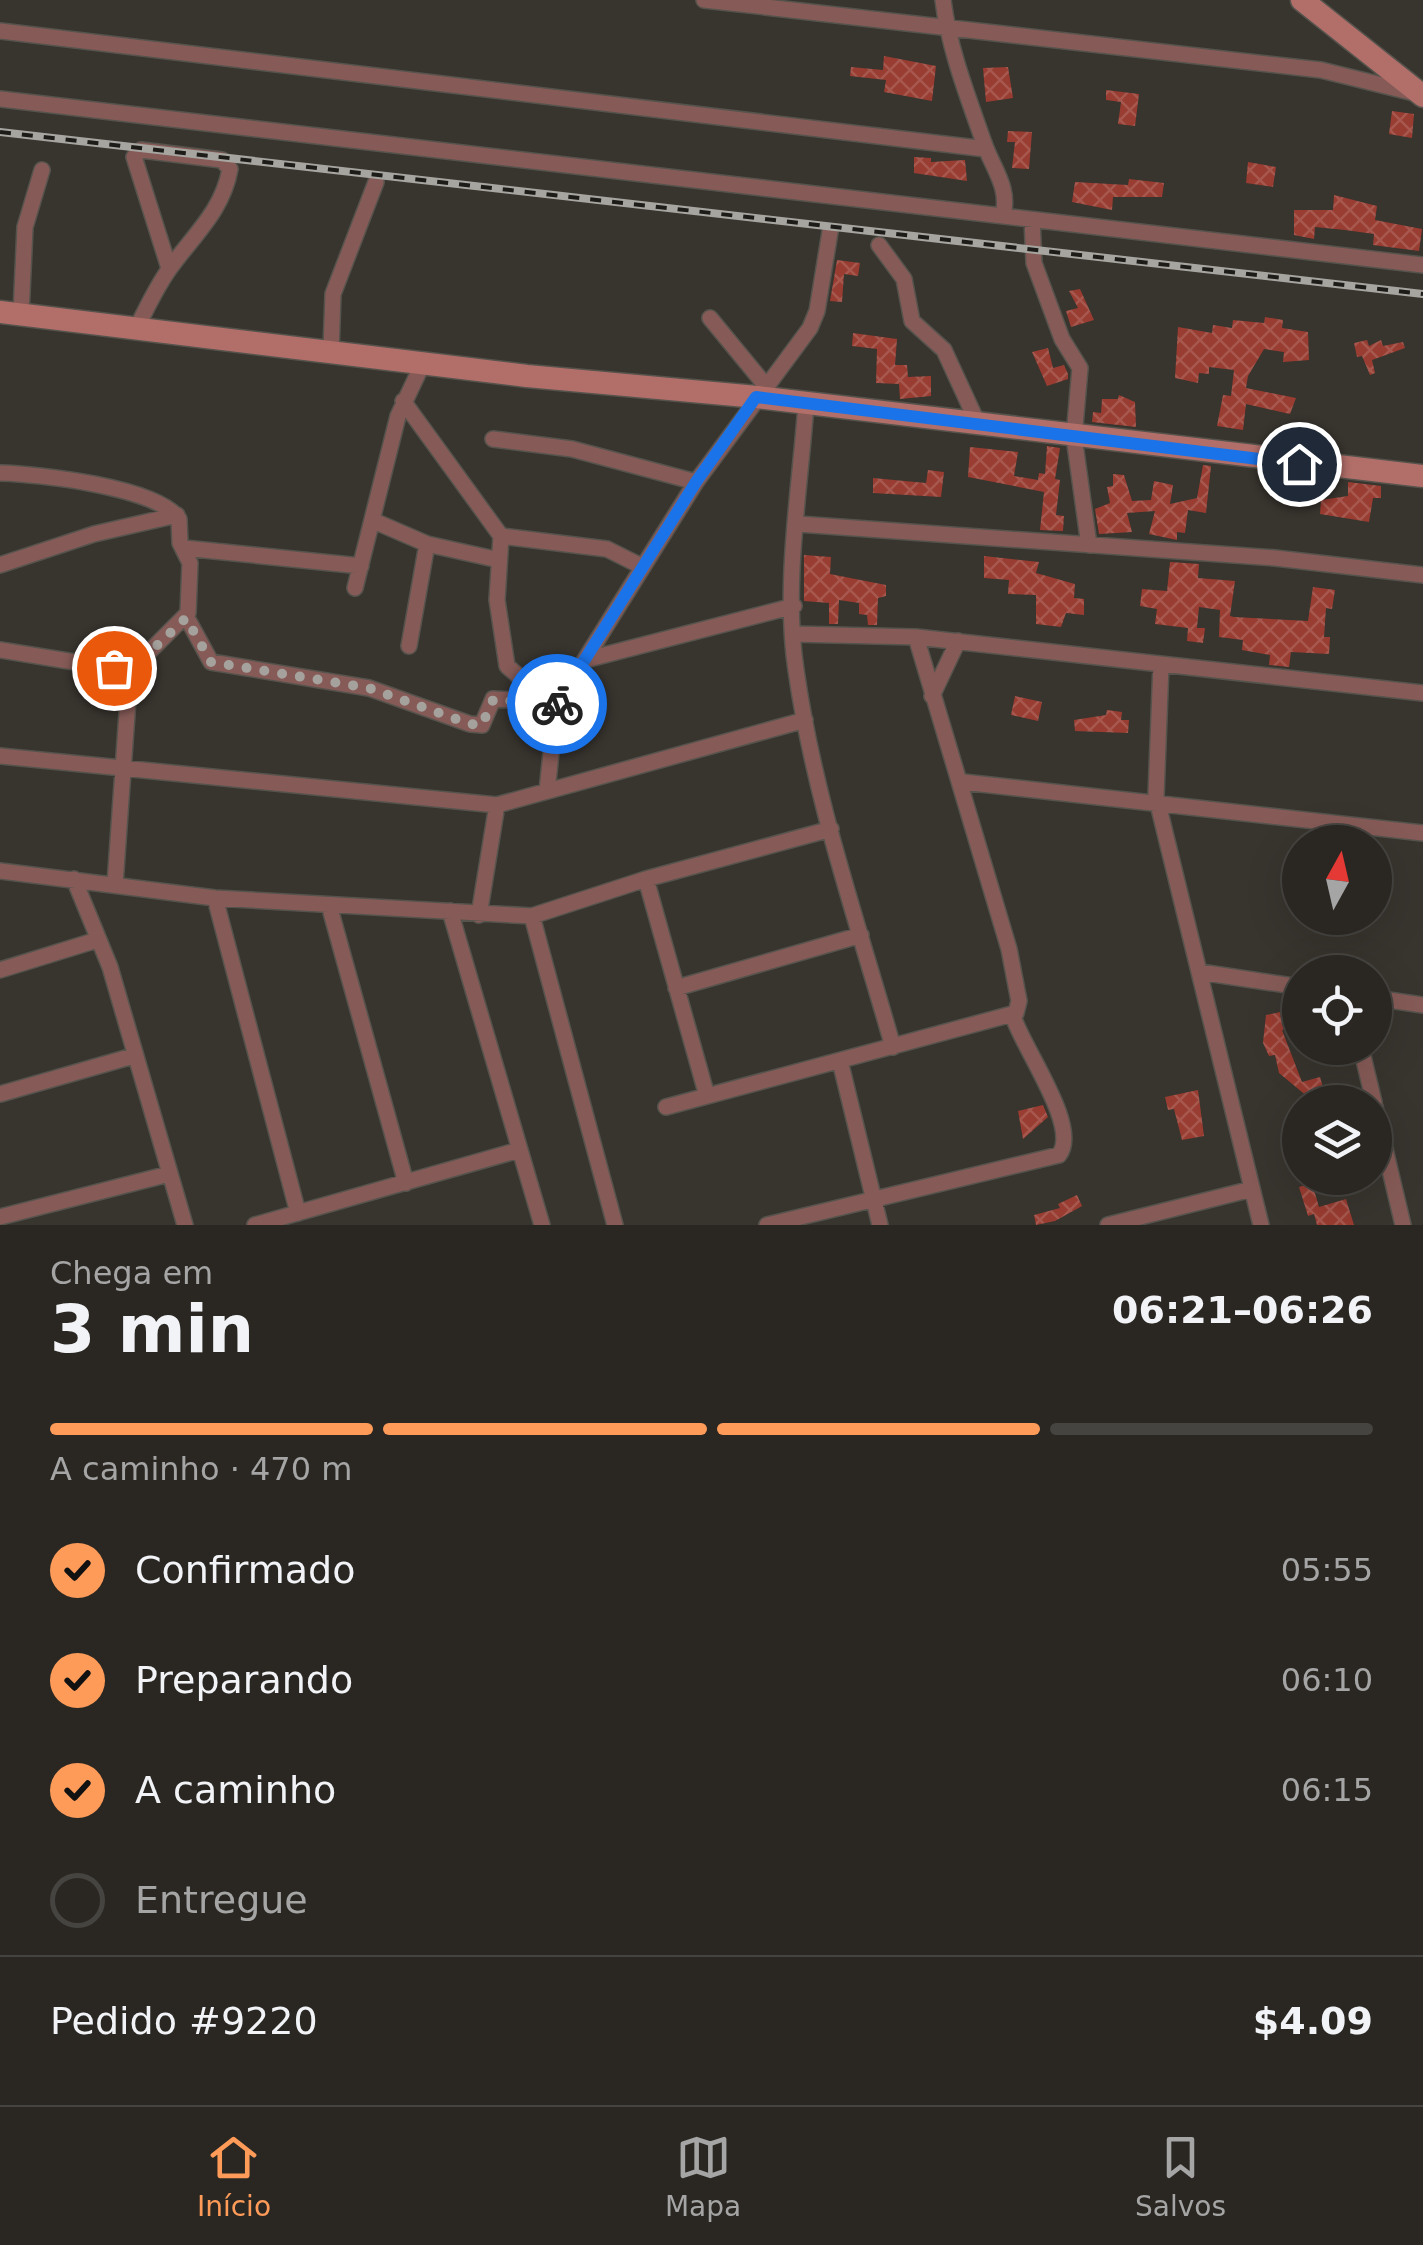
<!DOCTYPE html>
<html lang="pt">
<head>
<meta charset="utf-8">
<style>
  :root { --surface:#2a2722; --page:#36332f; --text:#f1f3f6; --muted:#a5a5a5; --line:#464440; --accent:#fe9b59 }
  body { margin:0; font-family:"DejaVu Sans",sans-serif; background:var(--page); color:var(--text); height:100vh; display:flex; flex-direction:column; font-size:38px; white-space:nowrap }
  * { box-sizing:border-box; margin:0 }
  p { font-size:32px; color:var(--muted) }
  .icon { flex:none; width:55px; height:55px; fill:none; stroke:currentColor; stroke-width:2; stroke-linecap:round; stroke-linejoin:round }
  .map { position:relative; height:1225px; overflow:hidden }
  .panel { display:flex; flex-direction:column; background:var(--surface); flex:1 }
  .panel>* { flex:none }
  .needle { width:65px; rotate:8deg }
  .fabs { position:absolute; left:1282px; top:825px; display:grid; gap:20px }
  .fabs a { display:grid; place-items:center; width:110px; height:110px; border-radius:50%; background:var(--surface); box-shadow:0 10px 40px #0002,0 0 0 2px var(--line); font-size:50px }
  .pin { position:absolute; display:grid; place-items:center; width:85px; height:85px; color:#fff; margin:-42px; border:5px solid #fff; border-radius:50%; box-shadow:0 2px 10px #0007 }
  .courier { position:absolute; display:grid; place-items:center; width:100px; height:100px; margin:-50px; border:8px solid #1a73e8; border-radius:50%; background:#fff; color:#222; box-shadow:0 2px 12px #0007 }
  .head em { font-style:normal; font-weight:600 }
  .head div { display:flex; flex-direction:column-reverse }
  .head { display:flex; align-items:center; justify-content:space-between; height:170px; padding:0 50px }
  h1 { font-size:65px; font-weight:600; line-height:75px }
  .bar { display:grid; grid-template-columns:repeat(4,1fr); gap:15px 10px; align-content:center; height:120px; padding:0 50px }
  .bar i { height:12px; border-radius:8px; background:var(--line) }
  .bar .current { background:var(--accent) }
  .bar p { grid-column:span 4 }
  .line { display:flex; align-items:center; gap:25px; padding:0 50px; border-top:2px solid var(--line) }
  .line div { flex:1 }
  ol { padding:0 50px; list-style:none }
  li { display:flex; align-items:center; gap:30px; height:110px }
  li p { margin-inline-start:auto }
  li .icon { padding:10px; border-radius:50%; background:var(--accent); color:#111; stroke-width:4 }
  li:last-child { color:var(--muted) }
  li i { width:55px; height:55px; border:5px solid var(--line); border-radius:50% }
  .menu { display:flex; justify-content:space-around; align-items:center; height:140px; border-top:2px solid var(--line); background:var(--surface); font-size:28px; color:var(--muted) }
  .menu a { display:grid; justify-items:center; gap:5px }
  .menu .current { color:var(--accent) }
  .map>svg:first-child { display:block }
  .building { fill:url(#building-cross-hatch) }
  .lines { fill:none; stroke-linecap:round; stroke-linejoin:round }
  .street-casing { stroke:#56534d; stroke-width:18 }
  .secondary-casing { stroke:#56534d; stroke-width:25 }
  .street { stroke:#865b57; stroke-width:15 }
  .secondary { stroke:#b26f69; stroke-width:22 }
  .rail-casing { stroke:#a7a5a0; stroke-width:8 }
  .rail { stroke:#1e1c19; stroke-width:4; stroke-dasharray:11; stroke-linecap:butt }
  .done { stroke:#a5a29e; stroke-width:10; stroke-dasharray:0 18 }
  .route { stroke:#1a73e8; stroke-width:12 }
</style>
</head>
<body>
<div class="map">
<svg width="1423" height="1225" viewBox="0 0 1423 1225">
  <defs>
    <pattern id="building-cross-hatch" width="8" height="8" patternUnits="userSpaceOnUse" patternTransform="scale(2.5)"><rect width="8" height="8" fill="#993c31"/><path d="M0 0l8 8M0 8l8-8" fill="none" stroke="#a7584e"/></pattern>
  </defs>
  <rect width="100%" height="100%" fill="#38342e"/>
  <path class="building" d="M884,56L936,66L932,101L884,92L886,80L850,76L851,67L883,70Z
    M1008,67L1013,98L986,102L983,68Z
    M1106,90L1139,94L1135,126L1118,124L1121,102L1106,100Z
    M1392,111L1414,114L1412,138L1389,134Z
    M1008,131L1032,132L1029,169L1012,168L1015,142H1007Z
    M914,157L931,158V162L965,160L967,181L914,173Z
    M1248,162L1276,167L1273,187L1246,183Z
    M1129,179L1164,183L1162,197H1113L1112,210L1072,202L1075,182L1128,185Z
    M1334,195L1377,206L1375,220L1422,229L1419,251L1373,245L1374,234L1345,230L1315,227L1314,239L1294,235V210H1333Z
    M837,260L860,263L858,276L844,274L842,302L830,301Z
    M1080,289L1094,320L1071,327L1066,311L1078,308L1069,291Z
    M1265,317L1283,320L1282,328L1308,332L1309,360L1283,362L1284,352L1264,349L1248,376L1246,388L1296,398L1290,414L1246,404L1243,430L1217,426L1223,395L1231,396L1234,370L1209,367V374L1199,373L1198,383L1175,378L1178,327L1212,333L1213,325L1232,328L1233,320L1264,323Z
    M853,333L897,339L895,365H907L908,377L931,376V396L900,399L899,384L876,383L877,349L852,346Z
    M1367,340L1369,346L1381,340L1383,346L1403,342L1405,348L1372,360L1375,373L1370,375L1362,356L1357,357L1354,343Z
    M1048,348L1053,368L1064,365L1068,374V379L1047,386L1032,352Z
    M1119,395L1135,402L1136,427L1092,422L1093,412L1101,413L1102,399H1118Z
    M1047,446L1060,448L1055,479L1060,480L1056,515L1064,516L1063,531L1040,530L1044,492L968,477L970,447L1018,452L1014,476L1038,480L1039,473L1045,474Z
    M1203,465L1211,466L1206,513L1188,510L1185,533L1177,532V540L1149,534L1155,511L1127,513L1132,532L1099,534L1095,509L1110,503L1107,487L1113,486V474L1124,475L1132,501L1151,500L1154,481L1173,485L1170,504L1197,498Z
    M928,470L944,472L941,497L873,493V478L926,483Z
    M1348,482L1381,486V498H1373L1369,522L1320,514L1321,500L1348,496Z
    M804,555L831,557L830,574L886,585V596L878,598L877,625H868L867,615L859,614V603L839,600L838,624H829V603L804,601Z
    M984,556L1039,562L1036,573L1075,584L1074,598L1084,599V615L1066,613L1061,627L1036,624V595L1008,594L1009,580L984,578Z
    M1170,562L1199,564L1198,578L1235,581L1230,616L1234,617L1308,621L1313,587L1335,590L1332,609L1326,608L1324,637H1330L1329,654L1291,652L1289,667L1269,665L1270,655L1242,650L1243,640L1219,637L1220,610L1199,607L1197,628H1205L1203,643L1187,641L1188,628L1155,624L1157,609L1140,606L1142,589L1167,591Z
    M1015,696L1042,702L1038,721L1011,715Z
    M1107,710L1122,712L1121,720H1129L1128,733L1075,731L1074,720L1106,715Z
    M1294,1009L1300,1026L1282,1030L1302,1082L1320,1077L1326,1098L1314,1102L1279,1073L1275,1055L1269,1056L1263,1043L1266,1015Z
    M1198,1090L1204,1136L1182,1140L1174,1109L1168,1110L1165,1097Z
    M1043,1105L1048,1117L1023,1139L1018,1111Z
    M1312,1183L1319,1207L1346,1199L1354,1225H1317L1314,1214L1308,1216L1299,1187Z
    M1077,1195L1082,1206L1055,1221L1036,1225L1034,1215L1060,1208L1058,1204Z"/>
  <g class="lines">
    <defs>
      <path id="street" d="M704,0L1321,70L1414,93
        M943,0C949,49 968,97 984,143C993,169 1010,187 1003,216
        M0,31L986,149
        M0,99L1423,265
        M1032,220L1034,263L1062,339L1080,368L1074,437L1089,545
        M879,245L904,279L912,321L944,350L979,426
        M21,314L25,227L42,170
        M710,318L766,386
        M137,327C148,306 158,283 173,264C196,233 223,209 230,169L222,160L141,150L134,157L169,268
        M331,351L333,294L376,182
        M403,401L501,536L607,549L643,567
        M806,404C800,490 783,585 796,670C814,798 858,923 893,1047
        M493,439L572,449L696,482
        M0,473C39,474 157,487 179,519L180,543L190,563L188,613L130,671L115,884
        M374,521L427,544L499,560
        M798,524L1275,558L1423,575
        M501,536L497,600L507,666L548,702
        M184,548L361,566
        M0,565L94,534L177,515
        M355,588L398,416L423,363
        M187,618L211,662L369,688L470,724L482,725L493,699L546,701
        M793,634L916,637L1423,693
        M409,646L427,544
        M0,650L130,671
        M585,660L794,606
        M1161,664L1156,796L1261,1225
        M932,696L958,641
        M0,756L497,805L805,720
        M963,782L1423,833
        M547,791L556,706L696,482L810,328L817,311L830,232
        M0,871L215,898L532,916L646,879L831,829
        M74,879L110,967L185,1225
        M646,879L707,1096
        M215,898L298,1213
        M329,905L406,1183
        M450,911L542,1225
        M479,915L497,805
        M532,916L615,1225
        M0,970L97,940
        M1200,972L1300,987
        M676,988L861,935
        M1375,998L1423,1005
        M1361,1048L1374,1102
        M840,1061L880,1225
        M0,1094L133,1056
        M666,1107L1016,1013L1019,1001L1009,949L916,637
        M1375,1107L1403,1225
        M0,1217L169,1174
        M255,1225L519,1150
        M767,1225L1059,1155C1081,1127 1022,1047 1013,1016
        M1108,1225L1252,1189"/>
      <path id="secondary" d="M1302,0L1423,96
        M0,312L527,376L757,397L1423,476"/>
    </defs>
    <use href="#street" class="street-casing"/>
    <use href="#secondary" class="secondary-casing"/>
    <use href="#street" class="street"/>
    <use href="#secondary" class="secondary"/>
    <defs>
      <path id="rail" d="M0,132L1423,294"/>
    </defs>
    <use href="#rail" class="rail-casing"/>
    <use href="#rail" class="rail"/>
  </g>
  <g class="lines">
    <path class="done" d="M114,668L130,671L186,618L211,662L369,688L470,724L482,725L493,700L557,704"/>
    <path class="route" d="M557,704L696,482L756,397L1299,464"/>
  </g>
</svg>
<div class="fabs">
<a><svg class="needle" viewBox="-14 -14 28 28"><path d="M0-13l5 13h-10z" fill="#e53935"/><path d="M0 13l5-13h-10z" fill="#a5a5a5"/></svg></a>
<a><svg class="icon" aria-label="locate" viewBox="0 0 24 24"><circle cx="12" cy="12" r="6"/><path d="M12 2v4M12 18v4M2 12h4M18 12h4"/></svg></a>
<a><svg class="icon" aria-label="layers" viewBox="0 0 24 24"><path d="M12 4l9 5-9 5-9-5zM3 14l9 5 9-5"/></svg></a>
</div>
<div class="pin" style="left:114px;top:668px;background:#ea580c"><svg class="icon" aria-label="bag" viewBox="0 0 24 24"><path d="M5 8h14l-1 12H6zM9 8a3 3 0 0 1 6 0"/></svg></div>
<div class="pin" style="left:1299px;top:464px;background:#1f2937"><svg class="icon" aria-label="home" viewBox="0 0 24 24"><path d="M3 11l9-7 9 7M6 9v11h12V9"/></svg></div>
<div class="courier" style="left:557px;top:704px"><svg class="icon" aria-label="bike" viewBox="0 0 24 24"><circle cx="6" cy="16" r="4"/><circle cx="18" cy="16" r="4"/><path d="M6 16l4-8h5l3 8M10 8l3 8H6M13 5h3"/></svg></div>
</div>
<section class="panel">
<div class="head"><div><h1>3 min</h1><p>Chega em</p></div><em>06:21–06:26</em></div>
<div class="bar"><i class="current"></i><i class="current"></i><i class="current"></i><i></i><p>A caminho · 470 m</p></div>
<ol>
<li><svg class="icon" aria-label="check" viewBox="0 0 24 24"><path d="M5 12l5 5 9-10"/></svg>Confirmado<p>05:55</p></li>
<li><svg class="icon" aria-label="check" viewBox="0 0 24 24"><path d="M5 12l5 5 9-10"/></svg>Preparando<p>06:10</p></li>
<li><svg class="icon" aria-label="check" viewBox="0 0 24 24"><path d="M5 12l5 5 9-10"/></svg>A caminho<p>06:15</p></li>
<li><i></i>Entregue</li>
</ol>
<div class="line" style="height:130px"><div>Pedido #9220</div><b>$4.09</b></div>
</section>
<nav class="menu">
<a class="current"><svg class="icon" aria-label="home" viewBox="0 0 24 24"><path d="M3 11l9-7 9 7M6 9v11h12V9"/></svg>Início</a>
<a><svg class="icon" aria-label="map" viewBox="0 0 24 24"><path d="M3 6l6-2 6 2 6-2v14l-6 2-6-2-6 2zM9 4v14M15 6v14"/></svg>Mapa</a>
<a><svg class="icon" aria-label="saved" viewBox="0 0 24 24"><path d="M7 4h10v16l-5-4-5 4z"/></svg>Salvos</a>
</nav>
</body>
</html>
